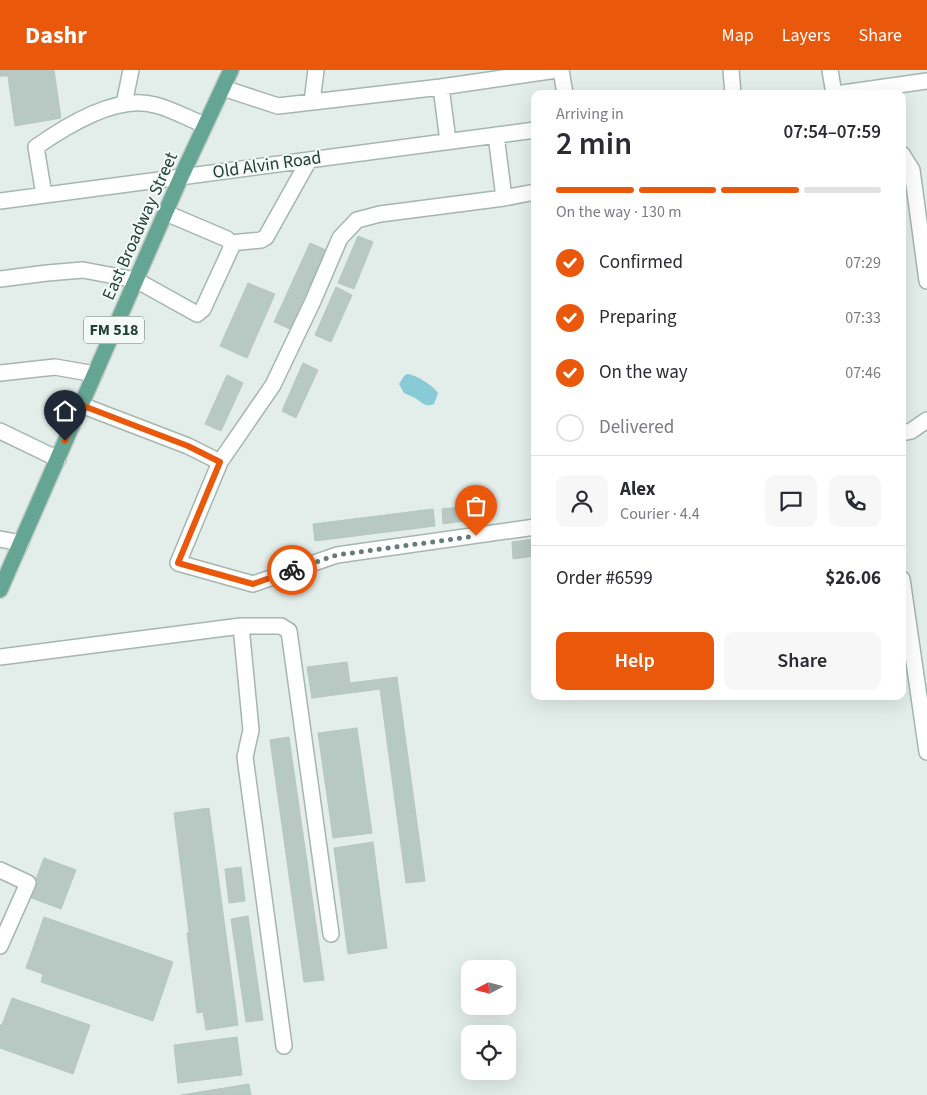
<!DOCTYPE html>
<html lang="en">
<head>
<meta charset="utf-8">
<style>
  :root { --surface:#fff; --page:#f7f7f7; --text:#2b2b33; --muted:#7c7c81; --line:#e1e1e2; --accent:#ea580c }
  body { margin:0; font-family:"Source Sans 3",sans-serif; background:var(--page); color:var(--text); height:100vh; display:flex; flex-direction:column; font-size:19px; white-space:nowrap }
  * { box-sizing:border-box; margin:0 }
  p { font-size:16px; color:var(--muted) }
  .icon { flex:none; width:28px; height:28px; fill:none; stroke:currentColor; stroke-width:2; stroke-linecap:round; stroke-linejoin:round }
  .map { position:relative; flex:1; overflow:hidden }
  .side { position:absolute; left:531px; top:20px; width:375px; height:610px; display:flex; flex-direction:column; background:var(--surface); border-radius:10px; box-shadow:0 5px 20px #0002 }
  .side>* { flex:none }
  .needle { width:32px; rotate:263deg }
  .fabs { position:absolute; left:461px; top:890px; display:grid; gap:10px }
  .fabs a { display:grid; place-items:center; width:55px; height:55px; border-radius:10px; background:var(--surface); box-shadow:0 5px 20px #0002; font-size:25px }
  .pin { position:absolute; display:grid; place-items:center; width:42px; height:42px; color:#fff; margin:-51px -21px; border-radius:50% 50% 50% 0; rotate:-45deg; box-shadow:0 0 5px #0007 }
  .pin .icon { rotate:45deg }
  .courier { position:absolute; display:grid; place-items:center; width:50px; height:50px; margin:-25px; border:4px solid #ea580c; border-radius:50%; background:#fff; color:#222; box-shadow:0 1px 6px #0007 }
  .overview em { font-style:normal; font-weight:600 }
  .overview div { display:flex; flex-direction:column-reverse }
  .overview { display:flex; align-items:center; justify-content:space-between; height:85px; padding:0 25px }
  h1 { font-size:32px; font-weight:600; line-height:38px }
  .bar { display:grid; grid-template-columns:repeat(4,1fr); gap:8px 5px; align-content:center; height:60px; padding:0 25px }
  .bar i { height:6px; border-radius:4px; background:var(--line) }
  .bar .active { background:var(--accent) }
  .bar p { grid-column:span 4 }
  .line { display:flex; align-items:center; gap:12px; padding:0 25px; border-top:1px solid var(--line) }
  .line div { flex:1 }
  .round { display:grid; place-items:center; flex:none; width:52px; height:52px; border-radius:10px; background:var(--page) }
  ol { padding:0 25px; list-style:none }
  li { display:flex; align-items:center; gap:15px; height:55px }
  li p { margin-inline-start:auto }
  li .icon { padding:5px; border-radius:50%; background:var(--accent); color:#fff; stroke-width:4 }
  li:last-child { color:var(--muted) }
  li i { width:28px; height:28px; border:2px solid var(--line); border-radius:50% }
  .action { display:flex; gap:10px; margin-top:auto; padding:10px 25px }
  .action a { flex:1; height:58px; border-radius:10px; background:var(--accent); color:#fff; font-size:20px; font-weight:600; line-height:58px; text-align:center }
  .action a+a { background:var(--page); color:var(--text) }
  header { display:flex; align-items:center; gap:30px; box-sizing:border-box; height:70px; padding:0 25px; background:var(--accent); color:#fff }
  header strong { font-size:24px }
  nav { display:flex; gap:28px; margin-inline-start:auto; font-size:18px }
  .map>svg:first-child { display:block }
  .water { fill:#88cad5 }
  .building { fill:#b8c8c2; stroke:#b5c8c0 }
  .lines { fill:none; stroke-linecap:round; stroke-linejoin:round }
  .minor-casing { stroke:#a5b6b0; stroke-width:18 }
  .major-casing { stroke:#c1cac7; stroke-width:18 }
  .minor { stroke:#fff; stroke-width:15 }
  .major { stroke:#65a594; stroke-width:15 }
  .done { stroke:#657d75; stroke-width:5; stroke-dasharray:0 9 }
  .route { stroke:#ea580c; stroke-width:6 }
  .labels { text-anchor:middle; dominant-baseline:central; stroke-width:4; stroke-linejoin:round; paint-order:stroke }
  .shield { fill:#f4faf7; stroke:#607871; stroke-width:1 }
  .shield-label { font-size:16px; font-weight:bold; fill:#214037 }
  .street-label { font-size:18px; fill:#214037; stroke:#f4faf7 }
</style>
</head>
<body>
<header>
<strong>Dashr</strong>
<nav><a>Map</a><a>Layers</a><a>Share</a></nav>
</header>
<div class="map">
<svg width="927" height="1025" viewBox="0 0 927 1025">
  <rect width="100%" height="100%" fill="#e3ede9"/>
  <path class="water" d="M407,304C415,304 434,316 438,323L434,334C425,338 422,332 415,328C412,326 407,325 404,323L399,314L404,306Z"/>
  <path class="building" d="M0,0H54L61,48L15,56L8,6H0Z
    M358,166L373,172L354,219L338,213Z
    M310,173L326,180L290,259L274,252Z
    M248,213L275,224L247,288L220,276Z
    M336,217L352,225L331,272L315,265Z
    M303,293L318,300L296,348L282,341Z
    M227,305L243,313L221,361L205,354Z
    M477,435L478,449L443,454L442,439Z
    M433,439L435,456L315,471L313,454Z
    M535,469V486L513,489L512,472Z
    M347,592L350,613L397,607L425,811L406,813L380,619L312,628L307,597Z
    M357,658L372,763L333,768L318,663Z
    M289,667L324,910L304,912L270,670Z
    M209,738L238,955L206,960L203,942L197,943L187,863L189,862L174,743Z
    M373,772L387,878L348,884L334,778Z
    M44,788L76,800L61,839L29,827Z
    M241,797L245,831L229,833L225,799Z
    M248,846L263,950L246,952L231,849Z
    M44,847L173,892L153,951L41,912L43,904L26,898Z
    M12,928L90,955L73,1004L0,978V955H2Z
    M237,967L242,1005L178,1013L174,975Z
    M249,1014L251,1025H181Z"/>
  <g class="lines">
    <defs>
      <path id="minor" d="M561,0L565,24
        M731,0L733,24
        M830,0L834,24
        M441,17L448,71
        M223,18L278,36L441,17L557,0
        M836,24L927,11
        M312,32L316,0
        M124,34L131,0
        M902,84L912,100L927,211
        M44,125L36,77C66,56 117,24 155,35C172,39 189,49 205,55
        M504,128L535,122
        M0,131L535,60
        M231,173L261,170L266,167L309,90
        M0,209L47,203L83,200L136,210L197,244L203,239L232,176L227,169L166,143
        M0,303L55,297L95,304
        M81,335L188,376L220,392L178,493L253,514L337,485L535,457
        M0,361L58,389
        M902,363L911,361L927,350
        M220,392L273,315L313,231L340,168L357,150L380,144L504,128L496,65
        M0,469L21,473
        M902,509L927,682
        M241,556H281L289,561L331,864
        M0,587L241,556L251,660L245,687L284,976
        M0,800L28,813L0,876"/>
      <path id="major" d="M0,520L181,107L231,0"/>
    </defs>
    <use href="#minor" class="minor-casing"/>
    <use href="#major" class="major-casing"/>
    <use href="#minor" class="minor"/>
    <use href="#major" class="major"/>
  </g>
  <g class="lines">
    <path class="done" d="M292,500L337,485L476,466"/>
    <path class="route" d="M65,371L81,335L188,376L220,392L178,493L253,514L292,500"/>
  </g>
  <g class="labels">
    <rect class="shield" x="84" y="246.5" width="60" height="27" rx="4"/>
    <g class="shield-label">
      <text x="114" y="260">FM 518</text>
    </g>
    <g class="street-label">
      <text transform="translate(267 95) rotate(-8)">Old Alvin Road</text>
      <text transform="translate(140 156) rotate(-66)">East Broadway Street</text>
    </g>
  </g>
</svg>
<div class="fabs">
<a><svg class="needle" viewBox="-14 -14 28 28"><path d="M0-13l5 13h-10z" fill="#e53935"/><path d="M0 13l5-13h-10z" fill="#7c7c81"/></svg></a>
<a><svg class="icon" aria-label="locate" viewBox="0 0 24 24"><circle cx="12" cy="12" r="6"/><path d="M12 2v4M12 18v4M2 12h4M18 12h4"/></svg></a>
</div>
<div class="pin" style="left:476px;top:466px;background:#ea580c"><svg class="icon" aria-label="bag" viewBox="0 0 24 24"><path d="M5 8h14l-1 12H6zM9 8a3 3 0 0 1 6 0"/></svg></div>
<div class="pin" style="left:65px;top:371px;background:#1f2937"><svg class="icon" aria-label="home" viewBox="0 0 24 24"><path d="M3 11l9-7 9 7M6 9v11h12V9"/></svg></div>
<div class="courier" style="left:292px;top:500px"><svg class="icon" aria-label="bike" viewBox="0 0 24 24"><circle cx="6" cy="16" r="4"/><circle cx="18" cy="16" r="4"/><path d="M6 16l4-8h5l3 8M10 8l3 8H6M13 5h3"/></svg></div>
<section class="side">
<div class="overview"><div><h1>2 min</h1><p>Arriving in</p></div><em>07:54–07:59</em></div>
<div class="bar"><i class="active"></i><i class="active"></i><i class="active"></i><i></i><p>On the way · 130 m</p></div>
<ol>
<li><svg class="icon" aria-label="check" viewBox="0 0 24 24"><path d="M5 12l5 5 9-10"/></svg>Confirmed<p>07:29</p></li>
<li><svg class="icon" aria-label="check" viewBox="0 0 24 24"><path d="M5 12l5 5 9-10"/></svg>Preparing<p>07:33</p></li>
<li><svg class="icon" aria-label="check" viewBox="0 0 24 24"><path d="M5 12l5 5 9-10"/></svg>On the way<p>07:46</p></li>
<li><i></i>Delivered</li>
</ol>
<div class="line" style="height:90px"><a class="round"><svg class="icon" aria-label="person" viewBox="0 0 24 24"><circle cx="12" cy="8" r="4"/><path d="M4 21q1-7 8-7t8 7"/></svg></a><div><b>Alex</b><p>Courier · 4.4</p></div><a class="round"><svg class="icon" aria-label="chat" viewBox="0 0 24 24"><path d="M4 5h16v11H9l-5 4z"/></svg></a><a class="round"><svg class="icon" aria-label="phone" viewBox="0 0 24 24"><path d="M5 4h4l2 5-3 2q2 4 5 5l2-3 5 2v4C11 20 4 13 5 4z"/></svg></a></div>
<div class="line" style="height:65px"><div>Order #6599</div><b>$26.06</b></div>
<div class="action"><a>Help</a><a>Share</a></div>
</section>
</div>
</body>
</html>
